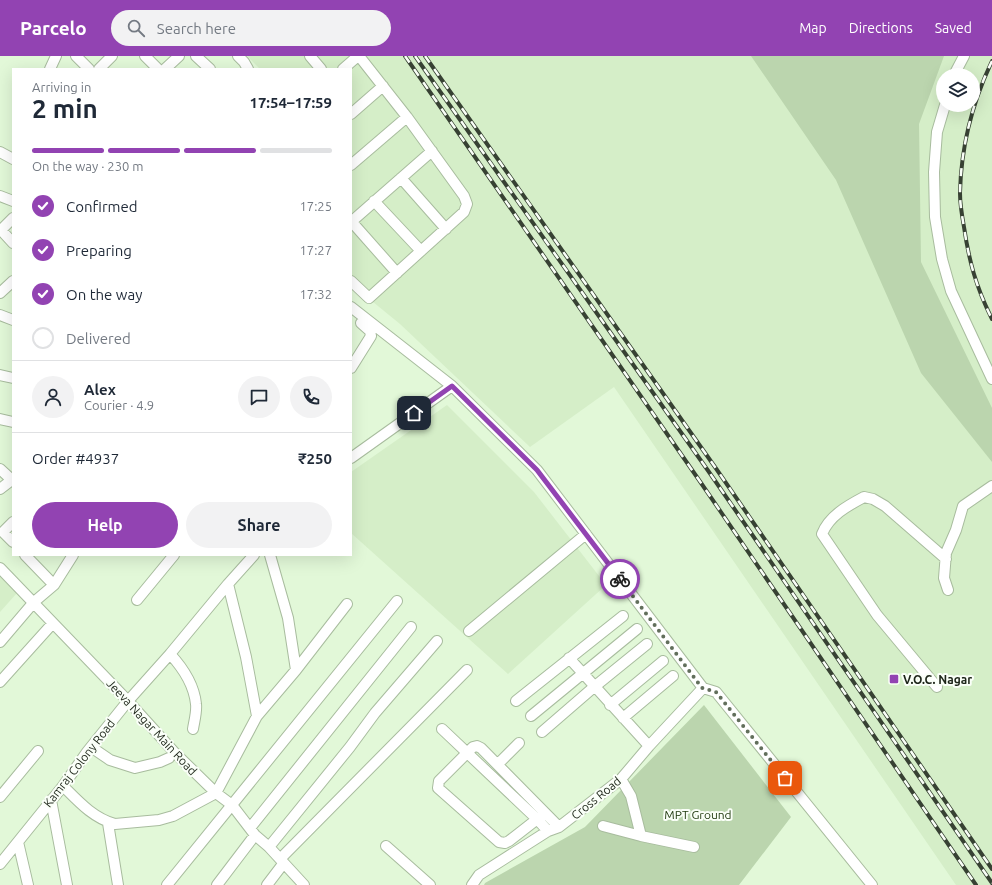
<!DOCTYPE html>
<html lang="en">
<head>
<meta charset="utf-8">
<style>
  :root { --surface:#fff; --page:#f2f2f3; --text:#1f2937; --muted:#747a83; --line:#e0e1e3; --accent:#9243b2 }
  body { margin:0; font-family:Ubuntu,sans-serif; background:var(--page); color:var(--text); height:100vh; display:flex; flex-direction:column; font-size:15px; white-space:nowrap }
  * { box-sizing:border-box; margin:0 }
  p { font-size:13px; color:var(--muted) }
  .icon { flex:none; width:22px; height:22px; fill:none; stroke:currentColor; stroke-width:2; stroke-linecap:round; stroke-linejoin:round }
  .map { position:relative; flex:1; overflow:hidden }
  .sheet { position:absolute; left:12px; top:12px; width:340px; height:488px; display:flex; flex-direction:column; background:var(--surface); border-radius:0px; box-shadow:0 4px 16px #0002 }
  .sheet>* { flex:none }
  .buttons { position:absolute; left:936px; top:12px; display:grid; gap:8px }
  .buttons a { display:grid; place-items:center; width:44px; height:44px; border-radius:50%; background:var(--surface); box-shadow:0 4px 16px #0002; font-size:20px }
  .pin { position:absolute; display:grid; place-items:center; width:34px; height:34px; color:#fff; margin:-17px; border-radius:8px; box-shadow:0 2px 6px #0006 }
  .courier { position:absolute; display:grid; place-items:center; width:40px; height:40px; margin:-20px; border:3px solid #9243b2; border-radius:50%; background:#fff; color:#222; box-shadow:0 1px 5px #0007 }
  .overview em { font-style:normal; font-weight:700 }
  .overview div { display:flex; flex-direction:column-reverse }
  .overview { display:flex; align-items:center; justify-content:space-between; height:68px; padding:0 20px }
  h1 { font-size:26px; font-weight:700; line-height:30px }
  .bar { display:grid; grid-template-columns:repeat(4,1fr); gap:6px 4px; align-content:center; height:48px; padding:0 20px }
  .bar i { height:5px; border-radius:3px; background:var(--line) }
  .bar .current { background:var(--accent) }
  .bar p { grid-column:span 4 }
  .line { display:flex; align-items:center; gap:10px; padding:0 20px; border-top:1px solid var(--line) }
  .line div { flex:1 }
  .round { display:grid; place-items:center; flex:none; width:42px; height:42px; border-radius:21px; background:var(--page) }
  ol { padding:0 20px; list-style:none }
  li { display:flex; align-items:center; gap:12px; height:44px }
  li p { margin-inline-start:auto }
  li .icon { padding:4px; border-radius:50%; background:var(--accent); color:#fff; stroke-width:4 }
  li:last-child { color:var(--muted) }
  li i { width:22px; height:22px; border:2px solid var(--line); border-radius:50% }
  .button { display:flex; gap:8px; margin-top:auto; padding:8px 20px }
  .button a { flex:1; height:46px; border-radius:24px; background:var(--accent); color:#fff; font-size:16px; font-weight:700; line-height:46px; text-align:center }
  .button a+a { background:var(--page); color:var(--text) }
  header { display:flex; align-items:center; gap:24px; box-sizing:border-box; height:56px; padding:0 20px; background:var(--accent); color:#fff }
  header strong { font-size:19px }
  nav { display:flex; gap:22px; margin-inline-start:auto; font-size:14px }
  .search { width:280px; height:36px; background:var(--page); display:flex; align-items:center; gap:10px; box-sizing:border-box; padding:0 14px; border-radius:22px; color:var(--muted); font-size:15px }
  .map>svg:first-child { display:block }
  .built { fill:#d5eec8; fill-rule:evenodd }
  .green { fill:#bbd5ae }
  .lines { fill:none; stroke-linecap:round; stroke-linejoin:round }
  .minor-casing { stroke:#a8bc9e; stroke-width:12 }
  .minor { stroke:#fff; stroke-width:10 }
  .rail-casing { stroke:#374133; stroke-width:4 }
  .rail { stroke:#fafff8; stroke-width:2.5; stroke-dasharray:8; stroke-linecap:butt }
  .done { stroke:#626f5c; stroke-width:4; stroke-dasharray:0 7.2 }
  .route { stroke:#9243b2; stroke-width:5 }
  .poi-dot { fill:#9243b2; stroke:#fafff8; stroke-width:1.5 }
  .labels { text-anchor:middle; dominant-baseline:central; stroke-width:4; stroke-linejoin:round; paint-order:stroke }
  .poi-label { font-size:12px; font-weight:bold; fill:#1d2519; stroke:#fafff8; text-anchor:start }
  .street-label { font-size:12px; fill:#1d2519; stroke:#fafff8 }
  .park-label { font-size:12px; fill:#223c11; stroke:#fafff8 }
</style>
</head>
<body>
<header>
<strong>Parcelo</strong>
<div class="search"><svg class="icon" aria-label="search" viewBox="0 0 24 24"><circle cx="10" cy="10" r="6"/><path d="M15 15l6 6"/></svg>Search here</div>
<nav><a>Map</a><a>Directions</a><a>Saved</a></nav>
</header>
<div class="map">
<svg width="992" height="829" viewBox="0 0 992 829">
  <rect width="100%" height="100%" fill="#e2f8d8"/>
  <path class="built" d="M247,0H992V829H956L614,331L530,391L400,268L351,228V13H260ZM943,19H973V49H943Z
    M447,349L534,436L606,529L508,618L351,477V416Z
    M0,520L17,537L0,556Z"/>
  <path class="green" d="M751,0H944L919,68L921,206L992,352V406L921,317L836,124Z
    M704,649L791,761L739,829H484L485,827L585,771Z"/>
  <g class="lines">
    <defs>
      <path id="minor" d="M76,0L89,13
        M145,0L158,13
        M196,0L210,13
        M238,0L244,6L248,13
        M310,0L321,13
        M50,13L56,0
        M99,13L112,0
        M165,13L179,0
        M343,13L358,0
        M954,19L964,0
        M945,49L937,76L934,116L935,161L942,203L951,235L992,323
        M351,58L383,30
        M0,96L13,103
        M351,109L407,61
        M401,122L446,173
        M0,140L13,145
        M374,145L421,195
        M351,165L397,217
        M351,166L432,95
        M1,174L13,187
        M0,175L13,162
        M351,225L369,242L464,156L467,148L464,140L407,61L359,0
        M0,237L13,225
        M351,251L452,330L537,414L703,632L716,636L872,829
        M0,259L13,264
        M351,312L371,280L370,275L361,267
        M0,319L13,322
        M0,363L13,366
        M351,402L452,330
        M0,413L13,425
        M0,433L13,423
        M13,466L3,476L13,486
        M25,499L54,529
        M270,499L288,562L296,614
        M0,512L128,645L175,697L216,737L232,749L255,779L269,791L304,829
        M228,528L246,601L257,660
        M948,534L944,522L946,497L956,474L963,450L992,430
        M137,544L174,499
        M469,575L586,478
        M0,586L34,546L54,529L73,499
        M170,598C183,612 194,628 196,648C197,656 194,666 193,673
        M569,602L649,690
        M0,626L53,567
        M937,631L877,559L822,478C829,460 847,450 864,441L873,443L885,450L946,503
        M516,645L623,560
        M610,649L663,605
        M531,660L637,573
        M623,662L673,620
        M442,673L537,763L548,775
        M542,676L594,631L647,588
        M91,691L110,704L135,712L160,706L169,702
        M498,708L519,687
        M621,723L631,740L641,780L694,791
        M63,730C78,745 93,762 115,768L159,764L173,760L216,737L257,660L296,614L347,548
        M0,741L38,695
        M51,744L67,829
        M545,757L509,785L505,787L499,786L438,732L439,725L473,691L477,690L481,692L559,771
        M108,767L118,829
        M603,770L641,780
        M250,772L411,571
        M18,786L28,829
        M386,790L430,829
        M269,791L350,691L375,657L437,585
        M280,803L467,614
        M0,808L63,730L87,696L128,645L170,598L228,528L254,499
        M167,829L397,545
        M217,829L255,779
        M267,829L283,808
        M472,829L479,819L548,775L559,771L621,723L649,690L703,632"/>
    </defs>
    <use href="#minor" class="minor-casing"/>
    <use href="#minor" class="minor"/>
    <defs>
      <path id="rail" d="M405,0L699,424L976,829
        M415,0L709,416L992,827
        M425,0L715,411L992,813
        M992,5C972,47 961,91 960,137C960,148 962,160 964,171C969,205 976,231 992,263"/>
    </defs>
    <use href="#rail" class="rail-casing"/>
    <use href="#rail" class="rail"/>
  </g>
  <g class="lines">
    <path class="done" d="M620,523L702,632L716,636L785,722"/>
    <path class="route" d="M414,357L452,330L537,414L620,523"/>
  </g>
  <rect class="poi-dot" x="889" y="618" width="10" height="10" rx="2"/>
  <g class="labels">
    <g class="poi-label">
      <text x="903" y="623">V.O.C. Nagar</text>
    </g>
    <g class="street-label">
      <text transform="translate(152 671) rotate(47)">Jeeva Nagar Main Road</text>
      <text transform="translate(79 707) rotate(-52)">Kamraj Colony Road</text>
      <text transform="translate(596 742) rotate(-39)">Cross Road</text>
    </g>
    <g class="park-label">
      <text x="698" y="758">MPT Ground</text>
    </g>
  </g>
</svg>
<div class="buttons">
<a><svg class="icon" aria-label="layers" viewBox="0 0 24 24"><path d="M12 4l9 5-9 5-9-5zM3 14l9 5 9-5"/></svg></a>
</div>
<div class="pin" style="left:785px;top:722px;background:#ea580c"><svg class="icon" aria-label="bag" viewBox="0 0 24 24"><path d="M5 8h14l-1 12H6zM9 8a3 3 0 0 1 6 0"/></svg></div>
<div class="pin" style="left:414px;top:357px;background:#1f2937"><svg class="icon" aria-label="home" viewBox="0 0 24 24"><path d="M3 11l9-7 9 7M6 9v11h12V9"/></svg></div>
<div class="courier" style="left:620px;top:523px"><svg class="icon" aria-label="bike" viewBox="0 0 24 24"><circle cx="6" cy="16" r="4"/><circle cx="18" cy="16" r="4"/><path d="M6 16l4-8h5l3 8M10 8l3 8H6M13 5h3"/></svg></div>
<section class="sheet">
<div class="overview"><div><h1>2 min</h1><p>Arriving in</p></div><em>17:54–17:59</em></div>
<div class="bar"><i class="current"></i><i class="current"></i><i class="current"></i><i></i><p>On the way · 230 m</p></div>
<ol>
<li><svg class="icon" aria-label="check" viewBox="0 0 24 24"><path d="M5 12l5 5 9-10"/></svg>Confirmed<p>17:25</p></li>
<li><svg class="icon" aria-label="check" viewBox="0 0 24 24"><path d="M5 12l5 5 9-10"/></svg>Preparing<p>17:27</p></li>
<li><svg class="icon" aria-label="check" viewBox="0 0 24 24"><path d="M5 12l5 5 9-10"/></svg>On the way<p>17:32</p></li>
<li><i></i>Delivered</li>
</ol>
<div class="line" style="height:72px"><a class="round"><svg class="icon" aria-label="person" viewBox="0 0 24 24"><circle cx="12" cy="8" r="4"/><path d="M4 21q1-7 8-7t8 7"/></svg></a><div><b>Alex</b><p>Courier · 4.9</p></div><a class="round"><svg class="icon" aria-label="chat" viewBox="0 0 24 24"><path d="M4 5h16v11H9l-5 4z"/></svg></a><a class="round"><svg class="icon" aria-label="phone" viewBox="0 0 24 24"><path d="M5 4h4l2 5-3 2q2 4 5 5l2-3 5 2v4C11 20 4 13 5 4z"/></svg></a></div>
<div class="line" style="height:52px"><div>Order #4937</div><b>₹250</b></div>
<div class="button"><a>Help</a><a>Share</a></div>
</section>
</div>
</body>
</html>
